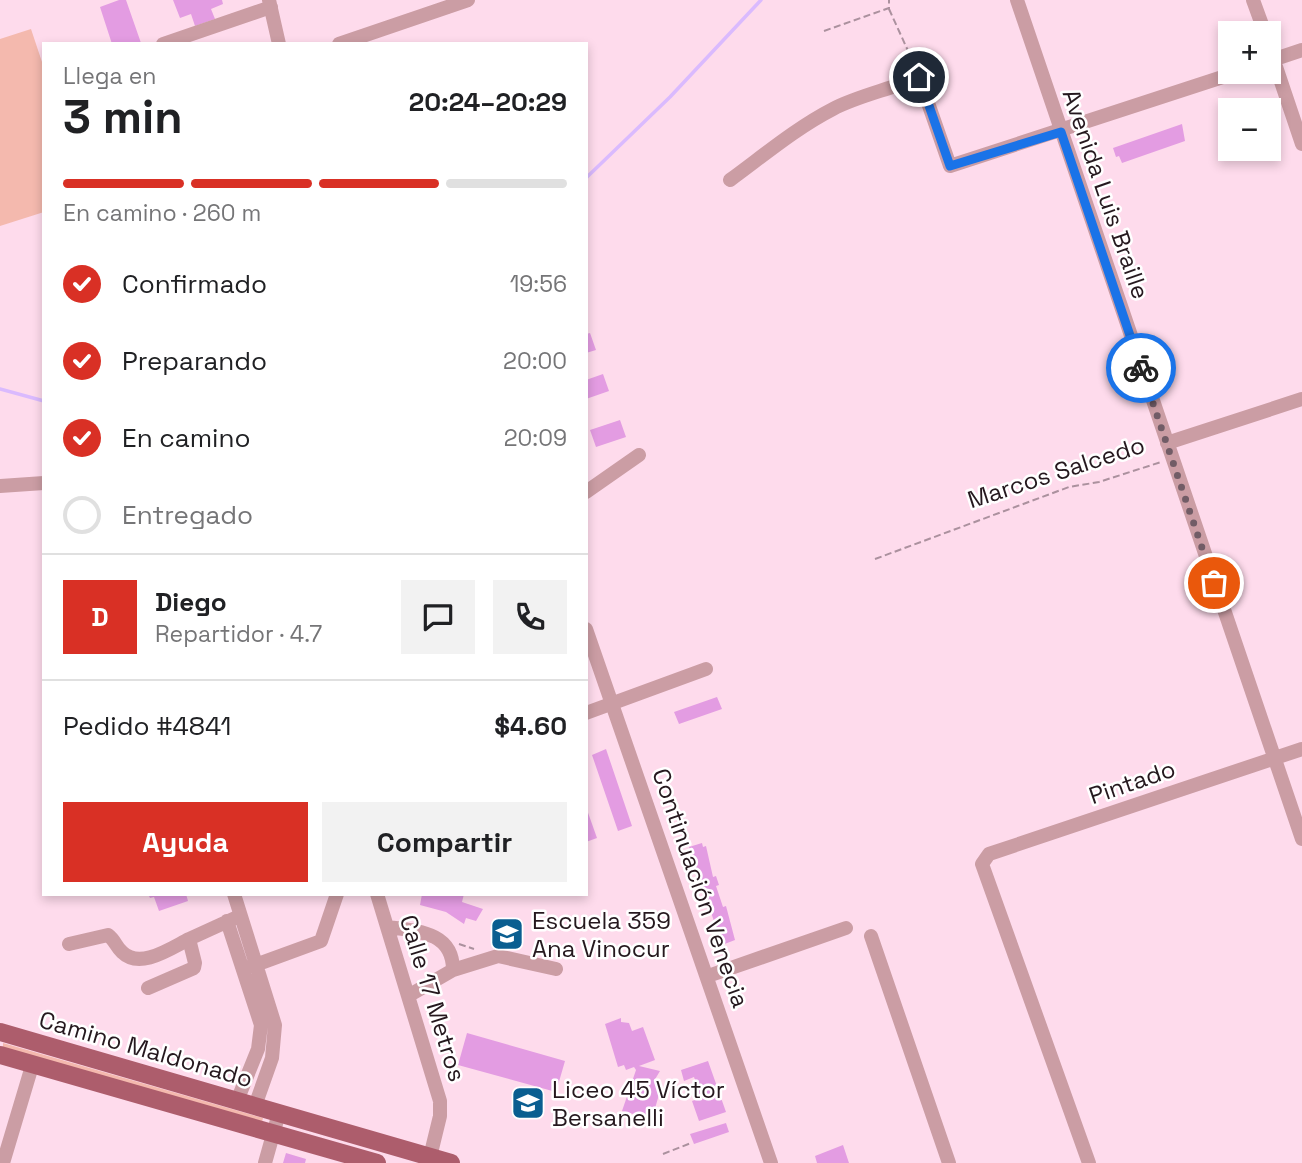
<!DOCTYPE html>
<html lang="es">
<head>
<meta charset="utf-8">
<style>
  :root { --surface:#fff; --page:#f2f2f2; --text:#202124; --muted:#757577; --line:#e0e0e0; --accent:#d93025 }
  body { margin:0; font-family:"Space Grotesk",sans-serif; background:var(--page); color:var(--text); height:100vh; display:flex; flex-direction:column; font-size:26px; white-space:nowrap }
  * { box-sizing:border-box; margin:0 }
  p { font-size:23px; color:var(--muted) }
  .icon { flex:none; width:38px; height:38px; fill:none; stroke:currentColor; stroke-width:2; stroke-linecap:round; stroke-linejoin:round }
  .map { position:relative; flex:1; overflow:hidden }
  .sheet { position:absolute; left:42px; top:42px; width:546px; height:854px; display:flex; flex-direction:column; background:var(--surface); border-radius:0px; box-shadow:0 4px 10px #0003 }
  .sheet>* { flex:none }
  .fabs { position:absolute; left:1218px; top:21px; display:grid; gap:14px }
  .fabs a { display:grid; place-items:center; width:63px; height:63px; border-radius:0px; background:var(--surface); box-shadow:0 4px 10px #0003; font-size:35px }
  .pin { position:absolute; display:grid; place-items:center; width:60px; height:60px; color:#fff; margin:-30px; border:4px solid #fff; border-radius:50%; box-shadow:0 2px 7px #0007 }
  .courier { position:absolute; display:grid; place-items:center; width:70px; height:70px; margin:-35px; border:5px solid #1a73e8; border-radius:50%; background:#fff; color:#222; box-shadow:0 2px 9px #0007 }
  .headline em { font-style:normal; font-weight:700 }
  .headline div { display:flex; flex-direction:column-reverse }
  .headline { display:flex; align-items:center; justify-content:space-between; height:119px; padding:0 21px }
  h1 { font-size:46px; font-weight:700; line-height:52px }
  .bar { display:grid; grid-template-columns:repeat(4,1fr); gap:10px 7px; align-content:center; height:84px; padding:0 21px }
  .bar i { height:9px; border-radius:5px; background:var(--line) }
  .bar .current { background:var(--accent) }
  .bar p { grid-column:span 4 }
  .line { display:flex; align-items:center; gap:18px; padding:0 21px; border-top:2px solid var(--line) }
  .line div { flex:1 }
  .round { display:grid; place-items:center; flex:none; width:74px; height:74px; border-radius:0px; background:var(--page) }
  ol { padding:0 21px; list-style:none }
  li { display:flex; align-items:center; gap:21px; height:77px }
  li p { margin-inline-start:auto }
  li .icon { padding:7px; border-radius:50%; background:var(--accent); color:#fff; stroke-width:4 }
  li:last-child { color:var(--muted) }
  li i { width:38px; height:38px; border:4px solid var(--line); border-radius:50% }
  .button { display:flex; gap:14px; margin-top:auto; padding:14px 21px }
  .button a { flex:1; height:80px; border-radius:0px; background:var(--accent); color:#fff; font-size:28px; font-weight:700; line-height:80px; text-align:center }
  .button a+a { background:var(--page); color:var(--text) }
  .map>svg:first-child { display:block }
  .green { fill:#f4b9ae }
  .lines { fill:none; stroke-linecap:round; stroke-linejoin:round }
  .stream { stroke:#dabafe; stroke-width:3.5 }
  .building { fill:#e39ce2 }
  .path { stroke:#ab919e; stroke-width:2; stroke-dasharray:7 3.5; stroke-linecap:butt }
  .minor { stroke:#cb9da4; stroke-width:14 }
  .major { stroke:#ad5d6c; stroke-width:18 }
  .done { stroke:#715c66; stroke-width:7; stroke-dasharray:0 12.6 }
  .route { stroke:#1a73e8; stroke-width:9 }
  .labels { text-anchor:middle; dominant-baseline:central; stroke-width:5; stroke-linejoin:round; paint-order:stroke }
  .street-label { font-size:24px; fill:#25181e; stroke:#fff }
  .poi-label { font-size:24px; fill:#25181e; stroke:#fff; text-anchor:start }
</style>
</head>
<body>
<div class="map">
<svg width="1302" height="1163" viewBox="0 0 1302 1163">
  <rect width="100%" height="100%" fill="#fedbec"/>
  <path class="green" d="M31,29L44,68V212L0,226V39Z
    M3,1043L263,1118L262,1122L3,1048Z"/>
  <g class="lines">
    <path class="stream" d="M586,178L670,97L761,0
      M0,389L44,401"/>
  </g>
  <path class="building" d="M119,0H126L141,43L112,44L100,7Z
    M173,0H222L223,4L211,9L215,19L195,26L191,14L180,18Z
    M1230,118V137L1224,139L1218,122Z
    M1182,124L1185,141L1122,163L1119,156L1116,157L1113,148Z
    M590,333L596,350L586,353V334Z
    M603,374L609,391L586,399V380Z
    M620,420L626,437L596,447L590,430Z
    M717,697L722,709L679,724L674,712Z
    M606,749L632,826L618,831L592,755Z
    M586,807L597,838L586,842Z
    M702,843L703,847L706,846L713,877L716,876L719,885L716,886L723,907L726,906L735,940L722,945L689,847Z
    M148,894H186L188,901L159,911L154,897L150,898Z
    M422,894H464L462,902L483,909L476,921L466,918L464,924L446,912L420,905Z
    M621,1018V1022L629,1023L632,1031L643,1027L655,1060L639,1066L660,1071L654,1081L662,1084L652,1119L622,1111L636,1070L634,1067L626,1070L624,1065L618,1067L605,1024Z
    M467,1033L565,1061L556,1092L458,1065Z
    M708,1061L726,1112L699,1121L692,1101L701,1098L694,1077L684,1081L681,1070Z
    M726,1123L729,1132L694,1144L690,1134Z
    M843,1145L849,1163H817L815,1156Z
    M286,1153L306,1159L305,1163H283Z"/>
  <g class="lines">
    <path class="path" d="M889,9L914,64
      M824,31L889,8V0
      M875,559L1069,487L1099,482L1161,462
      M459,944L474,949
      M663,1154L691,1143"/>
    <path class="minor" d="M269,0L279,44
      M1017,0L1302,839
      M1253,0L1265,33
      M163,44L271,7
      M339,44L468,0
      M1269,46L1302,144
      M1269,61L1302,50
      M730,180C763,156 796,128 833,109C857,96 892,89 919,77L950,166L1238,72
      M1167,443L1302,399
      M0,486L44,483
      M586,492L639,455
      M586,629L771,1163
      M586,713L706,669
      M234,894L275,1025L272,1058L255,1106
      M377,894L440,1101V1116L430,1157
      M227,921L261,1025L258,1049L237,1101
      M388,927C418,931 453,932 453,970
      M871,936L949,1163
      M69,944L108,935C115,940 116,947 122,952C140,970 171,948 189,939
      M247,968L321,941L337,894
      M708,976L846,928
      M148,988L194,968L195,963L189,939L235,918
      M408,996L453,970L498,956L556,969
      M3,1163L32,1066
      M265,1163L279,1113
      M1089,1163L982,864L989,854L1302,749"/>
    <path class="major" d="M0,1032L451,1163
      M0,1055L377,1163"/>
  </g>
  <g class="lines">
    <path class="done" d="M1141,368L1214,583"/>
    <path class="route" d="M919,77L950,166L1061,132L1141,368"/>
  </g>
  <defs>
    <symbol id="school-square" viewBox="-11 -11 22 22"><rect x="-9" y="-9" width="18" height="18" rx="4" fill="#0a5e90" stroke="#fff"/><path d="M0-5L7-2L0 1L-7-2ZM-4 1L0 2.5L4 1V4Q0 6-4 4Z" fill="#fff"/></symbol>
  </defs>
  <g fill-rule="evenodd">
    <use href="#school-square" x="488" y="915" width="38" height="38"/>
    <use href="#school-square" x="509" y="1084" width="38" height="38"/>
  </g>
  <g class="labels">
    <g class="street-label">
      <text transform="translate(1106 194) rotate(71)">Avenida Luis Braille</text>
      <text transform="translate(1056 472) rotate(-18)">Marcos Salcedo</text>
      <text transform="translate(1132 782) rotate(-19)">Pintado</text>
      <text transform="translate(701 888) rotate(71)">Continuación Venecia</text>
      <text transform="translate(433 998) rotate(73)">Calle 17 Metros</text>
      <text transform="translate(146 1049) rotate(16)">Camino Maldonado</text>
    </g>
    <g class="poi-label">
      <text x="532" y="920">Escuela 359<tspan x="532" dy="28">Ana Vinocur</tspan></text>
      <text x="552" y="1089">Liceo 45 Víctor<tspan x="552" dy="28">Bersanelli</tspan></text>
    </g>
  </g>
</svg>
<div class="fabs">
<a>+</a>
<a>−</a>
</div>
<div class="pin" style="left:1214px;top:583px;background:#ea580c"><svg class="icon" aria-label="bag" viewBox="0 0 24 24"><path d="M5 8h14l-1 12H6zM9 8a3 3 0 0 1 6 0"/></svg></div>
<div class="pin" style="left:919px;top:77px;background:#1f2937"><svg class="icon" aria-label="home" viewBox="0 0 24 24"><path d="M3 11l9-7 9 7M6 9v11h12V9"/></svg></div>
<div class="courier" style="left:1141px;top:368px"><svg class="icon" aria-label="bike" viewBox="0 0 24 24"><circle cx="6" cy="16" r="4"/><circle cx="18" cy="16" r="4"/><path d="M6 16l4-8h5l3 8M10 8l3 8H6M13 5h3"/></svg></div>
<section class="sheet">
<div class="headline"><div><h1>3 min</h1><p>Llega en</p></div><em>20:24–20:29</em></div>
<div class="bar"><i class="current"></i><i class="current"></i><i class="current"></i><i></i><p>En camino · 260 m</p></div>
<ol>
<li><svg class="icon" aria-label="check" viewBox="0 0 24 24"><path d="M5 12l5 5 9-10"/></svg>Confirmado<p>19:56</p></li>
<li><svg class="icon" aria-label="check" viewBox="0 0 24 24"><path d="M5 12l5 5 9-10"/></svg>Preparando<p>20:00</p></li>
<li><svg class="icon" aria-label="check" viewBox="0 0 24 24"><path d="M5 12l5 5 9-10"/></svg>En camino<p>20:09</p></li>
<li><i></i>Entregado</li>
</ol>
<div class="line" style="height:126px"><b class="round" style="background:var(--accent);color:#fff">D</b><div><b>Diego</b><p>Repartidor · 4.7</p></div><a class="round"><svg class="icon" aria-label="chat" viewBox="0 0 24 24"><path d="M4 5h16v11H9l-5 4z"/></svg></a><a class="round"><svg class="icon" aria-label="phone" viewBox="0 0 24 24"><path d="M5 4h4l2 5-3 2q2 4 5 5l2-3 5 2v4C11 20 4 13 5 4z"/></svg></a></div>
<div class="line" style="height:91px"><div>Pedido #4841</div><b>$4.60</b></div>
<div class="button"><a>Ayuda</a><a>Compartir</a></div>
</section>
</div>
</body>
</html>
